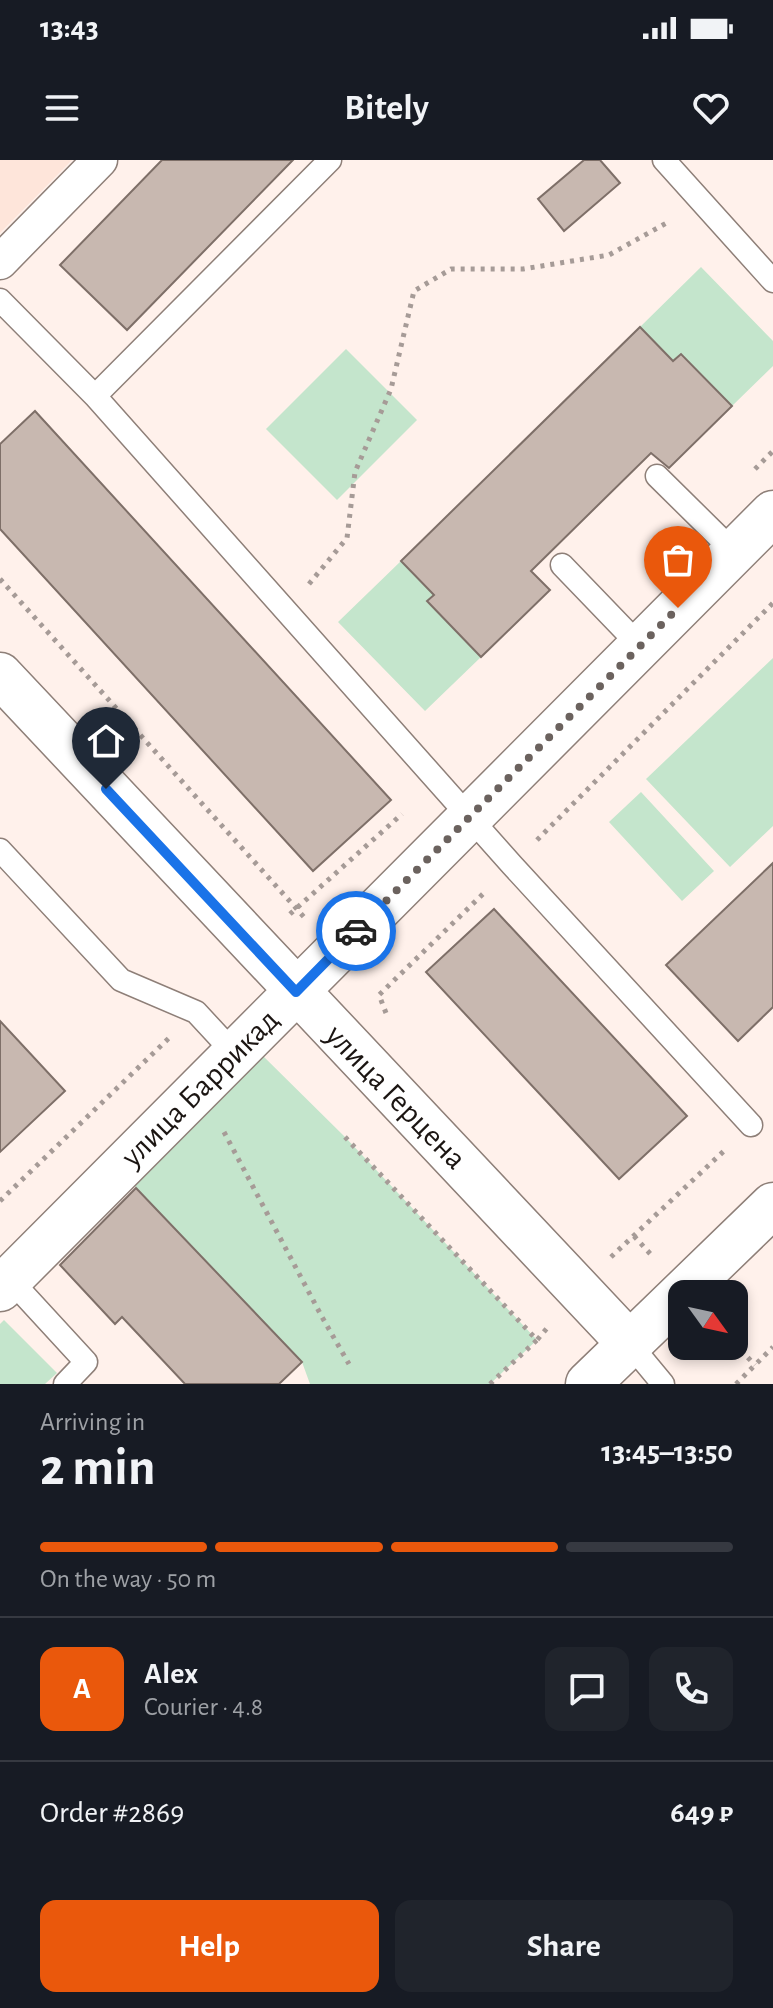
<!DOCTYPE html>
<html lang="en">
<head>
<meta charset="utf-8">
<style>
  :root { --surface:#171b24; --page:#20242c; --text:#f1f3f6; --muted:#9ea1a6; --line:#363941; --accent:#ea580c }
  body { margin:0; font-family:"Alegreya Sans",sans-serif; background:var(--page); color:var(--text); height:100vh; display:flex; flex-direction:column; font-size:30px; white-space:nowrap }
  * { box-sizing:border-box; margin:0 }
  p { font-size:26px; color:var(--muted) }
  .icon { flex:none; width:44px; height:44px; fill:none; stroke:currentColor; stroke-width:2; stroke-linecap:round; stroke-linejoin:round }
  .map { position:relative; height:1224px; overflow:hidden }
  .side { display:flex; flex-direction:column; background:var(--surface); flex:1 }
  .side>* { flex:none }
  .needle { width:52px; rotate:123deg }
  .controls { position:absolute; left:668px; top:1120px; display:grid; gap:16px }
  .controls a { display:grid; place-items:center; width:80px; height:80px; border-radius:16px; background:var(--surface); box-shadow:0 4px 12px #0003; font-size:40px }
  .pin { position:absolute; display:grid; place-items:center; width:68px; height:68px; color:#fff; margin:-82px -34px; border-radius:50% 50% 50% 0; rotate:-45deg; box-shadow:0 0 8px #0007 }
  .pin .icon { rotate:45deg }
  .courier { position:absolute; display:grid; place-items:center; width:80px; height:80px; margin:-40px; border:6px solid #1a73e8; border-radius:50%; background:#fff; color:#222; box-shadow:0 2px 10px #0007 }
  .overview em { font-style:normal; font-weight:700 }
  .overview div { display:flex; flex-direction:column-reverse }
  .overview { display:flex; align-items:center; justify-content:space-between; height:136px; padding:0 40px }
  h1 { font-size:52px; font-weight:700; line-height:60px }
  .bar { display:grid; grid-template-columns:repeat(4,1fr); gap:12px 8px; align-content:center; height:96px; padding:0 40px }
  .bar i { height:10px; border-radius:6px; background:var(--line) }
  .bar .active { background:var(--accent) }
  .bar p { grid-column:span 4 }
  .line { display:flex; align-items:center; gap:20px; padding:0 40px; border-top:2px solid var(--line) }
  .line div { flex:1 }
  .round { display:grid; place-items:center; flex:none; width:84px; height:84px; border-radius:16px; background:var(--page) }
  .cta { display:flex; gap:16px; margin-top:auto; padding:16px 40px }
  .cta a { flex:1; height:92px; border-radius:16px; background:var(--accent); color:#fff; font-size:32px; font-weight:700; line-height:92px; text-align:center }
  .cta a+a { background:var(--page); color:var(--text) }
  .status { display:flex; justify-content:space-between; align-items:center; height:56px; padding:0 40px; background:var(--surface); direction:ltr }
  .status svg { height:22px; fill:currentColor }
  header { display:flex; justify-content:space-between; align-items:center; height:104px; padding:0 40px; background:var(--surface); font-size:36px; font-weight:700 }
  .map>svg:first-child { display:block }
  .built { fill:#fee5da }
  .green { fill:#c4e5cc }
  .building { fill:#c8b8b0; stroke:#7e6f68; stroke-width:2 }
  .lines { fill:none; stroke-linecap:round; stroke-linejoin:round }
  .service-casing { stroke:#8e7f78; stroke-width:25 }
  .pedestrian-casing { stroke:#8e7f78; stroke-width:37 }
  .minor-casing { stroke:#8e7f78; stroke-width:47 }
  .tertiary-casing { stroke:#8e7f78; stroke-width:47 }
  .path { stroke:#a69b97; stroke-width:5; stroke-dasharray:4 6; stroke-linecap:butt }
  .service { stroke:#fff; stroke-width:22 }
  .pedestrian { stroke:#fff; stroke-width:34 }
  .minor { stroke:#fff; stroke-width:44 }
  .tertiary { stroke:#fff; stroke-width:44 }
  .done { stroke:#6b625e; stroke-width:8; stroke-dasharray:0 14.4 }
  .route { stroke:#1a73e8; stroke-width:10 }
  .labels { text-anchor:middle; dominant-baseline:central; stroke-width:6; stroke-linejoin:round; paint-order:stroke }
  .street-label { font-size:32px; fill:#1b1512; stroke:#fff }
</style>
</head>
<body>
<div class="status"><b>13:43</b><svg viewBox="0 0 49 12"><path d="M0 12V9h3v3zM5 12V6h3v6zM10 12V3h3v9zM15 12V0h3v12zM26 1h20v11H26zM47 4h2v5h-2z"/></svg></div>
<header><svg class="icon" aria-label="menu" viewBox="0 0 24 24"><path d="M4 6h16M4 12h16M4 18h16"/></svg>Bitely<svg class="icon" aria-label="heart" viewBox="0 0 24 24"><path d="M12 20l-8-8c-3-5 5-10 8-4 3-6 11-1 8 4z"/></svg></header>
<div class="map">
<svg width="773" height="1224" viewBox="0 0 773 1224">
  <rect width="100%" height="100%" fill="#fff1eb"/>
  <path class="built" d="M0,0H72L0,73Z"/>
  <path class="green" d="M701,107L773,181V206L732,246L681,194L673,201L640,167Z
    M346,189L417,260L337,340L266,269Z
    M401,401L434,435L427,442L481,497L425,551L338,462Z
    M773,498V666L730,707L646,619Z
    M641,632L714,711L682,741L609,662Z
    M260,893L345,977L537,1180L490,1224H310L302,1202L129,1020Z
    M4,1160L57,1213L45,1224H0V1164Z"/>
  <path class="building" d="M162,0H293L127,170L60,105Z
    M584,0H600L620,23L564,71L538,39Z
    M640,167L673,201L681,194L732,246L669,308L651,293L531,411L550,430L481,497L427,441L434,435L401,401Z
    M35,251L391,640L313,711L0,369V284Z
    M773,703V847L738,881L666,805Z
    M494,749L687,956L619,1019L426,812Z
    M0,861L65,931L0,992Z
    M136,1028L302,1202L279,1224H185L122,1157L115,1164L60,1105Z"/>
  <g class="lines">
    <defs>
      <path id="service" d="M330,0L95,236L512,705L751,965
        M664,0L773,121
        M0,140L95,236
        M657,316L734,392
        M562,405L640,486
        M0,690L121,820L196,852L234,893
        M6,1115L86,1202L65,1224
        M629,1183L663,1224"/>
      <path id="pedestrian" d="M0,102L100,0"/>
      <path id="minor" d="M0,515L629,1183
        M0,1129L773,353"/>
      <path id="tertiary" d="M588,1224L773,1045"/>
    </defs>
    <use href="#service" class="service-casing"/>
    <use href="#pedestrian" class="pedestrian-casing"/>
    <use href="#minor" class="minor-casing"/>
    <use href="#tertiary" class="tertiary-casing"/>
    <path class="path" d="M755,309L773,291
      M0,419L304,757
      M309,424L347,378L355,312L391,229L414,131L451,109H523L609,95L670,61
      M537,680L773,443
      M290,754L402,654
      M386,853L379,835L487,730
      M224,972L322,1157L349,1204
      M345,977L537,1180L548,1167
      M0,1041L169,878
      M634,1076L654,1098
      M611,1097L726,989
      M734,1183L755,1205
      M490,1224L537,1180
      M736,1224L773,1187"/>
    <use href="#service" class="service"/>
    <use href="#pedestrian" class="pedestrian"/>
    <use href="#minor" class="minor"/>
    <use href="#tertiary" class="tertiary"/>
  </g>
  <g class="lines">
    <path class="done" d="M356,771L678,448"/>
    <path class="route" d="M106,629L296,832L356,771"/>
  </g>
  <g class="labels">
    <g class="street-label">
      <text transform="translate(200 928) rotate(-45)">улица Баррикад</text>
      <text transform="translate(396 937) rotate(46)">улица Герцена</text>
    </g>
  </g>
</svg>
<div class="controls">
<a><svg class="needle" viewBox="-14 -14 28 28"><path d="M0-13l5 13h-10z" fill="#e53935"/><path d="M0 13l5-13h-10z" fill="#9ea1a6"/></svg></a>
</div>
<div class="pin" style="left:678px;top:448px;background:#ea580c"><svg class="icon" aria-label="bag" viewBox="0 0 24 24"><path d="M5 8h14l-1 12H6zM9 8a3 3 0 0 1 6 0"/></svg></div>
<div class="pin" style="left:106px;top:629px;background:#1f2937"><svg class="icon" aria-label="home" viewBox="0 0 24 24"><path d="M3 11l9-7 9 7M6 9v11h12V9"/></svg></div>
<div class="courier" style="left:356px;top:771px"><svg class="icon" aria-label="car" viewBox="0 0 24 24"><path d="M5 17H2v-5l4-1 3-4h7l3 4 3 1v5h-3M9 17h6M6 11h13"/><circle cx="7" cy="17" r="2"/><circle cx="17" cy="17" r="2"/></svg></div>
</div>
<section class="side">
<div class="overview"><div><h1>2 min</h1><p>Arriving in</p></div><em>13:45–13:50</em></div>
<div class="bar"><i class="active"></i><i class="active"></i><i class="active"></i><i></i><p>On the way · 50 m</p></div>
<div class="line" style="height:144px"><b class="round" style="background:var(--accent);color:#fff">A</b><div><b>Alex</b><p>Courier · 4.8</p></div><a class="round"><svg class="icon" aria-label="chat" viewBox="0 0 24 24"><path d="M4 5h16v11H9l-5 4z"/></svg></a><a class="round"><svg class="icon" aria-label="phone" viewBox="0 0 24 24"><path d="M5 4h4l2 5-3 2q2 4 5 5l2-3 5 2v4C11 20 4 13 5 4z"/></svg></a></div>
<div class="line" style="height:104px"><div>Order #2869</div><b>649 ₽</b></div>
<div class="cta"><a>Help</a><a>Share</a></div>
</section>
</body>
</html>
